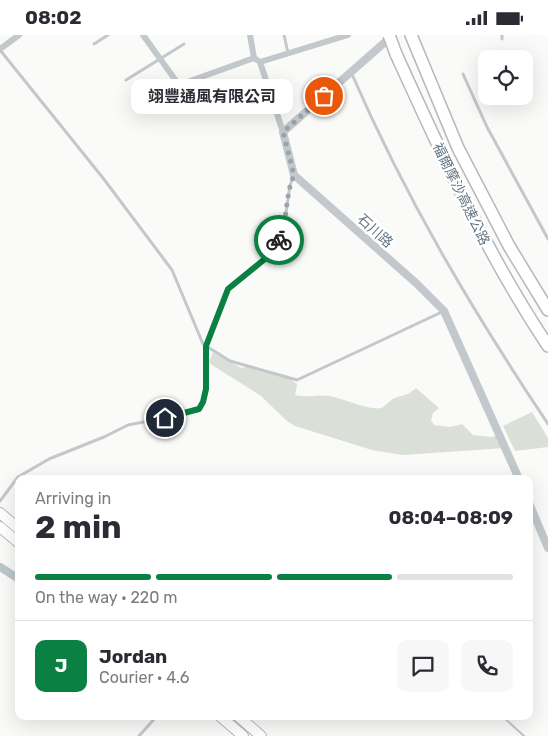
<!DOCTYPE html>
<html lang="en">
<head>
<meta charset="utf-8">
<style>
  :root { --surface:#fff; --page:#f7f7f7; --text:#2b2b33; --muted:#7c7c81; --line:#e1e1e2; --accent:#0b8043 }
  body { margin:0; font-family:Rubik,"Noto Sans TC",sans-serif; background:var(--page); color:var(--text); height:100vh; display:flex; flex-direction:column; font-size:19px; white-space:nowrap }
  * { box-sizing:border-box; margin:0 }
  p { font-size:16px; color:var(--muted) }
  .icon { flex:none; width:28px; height:28px; fill:none; stroke:currentColor; stroke-width:2; stroke-linecap:round; stroke-linejoin:round }
  .map { position:relative; flex:1; overflow:hidden }
  .side { position:absolute; left:15px; top:440px; width:518px; height:245px; display:flex; flex-direction:column; background:var(--surface); border-radius:10px; box-shadow:0 5px 20px #0002 }
  .side>* { flex:none }
  .controls { position:absolute; left:478px; top:15px; display:grid; gap:10px }
  .controls a { display:grid; place-items:center; width:55px; height:55px; border-radius:10px; background:var(--surface); box-shadow:0 5px 20px #0002; font-size:25px }
  .pin { position:absolute; display:grid; place-items:center; width:42px; height:42px; color:#fff; margin:-21px; border:2px solid #fff; border-radius:50%; box-shadow:0 1px 5px #0007 }
  .courier { position:absolute; display:grid; place-items:center; width:50px; height:50px; margin:-25px; border:4px solid #0b8043; border-radius:50%; background:#fff; color:#222; box-shadow:0 1px 6px #0007 }
  .bubble { position:absolute; height:35px; border-radius:10px; background:var(--surface); box-shadow:0 5px 20px #0002; font-size:16px; font-weight:700; line-height:35px; text-align:center }
  .summary em { font-style:normal; font-weight:700 }
  .summary div { display:flex; flex-direction:column-reverse }
  .summary { display:flex; align-items:center; justify-content:space-between; height:85px; padding:0 20px }
  h1 { font-size:32px; font-weight:700; line-height:38px }
  .bar { display:grid; grid-template-columns:repeat(4,1fr); gap:8px 5px; align-content:center; height:60px; padding:0 20px }
  .bar i { height:6px; border-radius:4px; background:var(--line) }
  .bar .selected { background:var(--accent) }
  .bar p { grid-column:span 4 }
  .line { display:flex; align-items:center; gap:12px; padding:0 20px; border-top:1px solid var(--line) }
  .line div { flex:1 }
  .round { display:grid; place-items:center; flex:none; width:52px; height:52px; border-radius:10px; background:var(--page) }
  .status { display:flex; justify-content:space-between; align-items:center; height:35px; padding:0 25px; background:var(--surface); direction:ltr }
  .status svg { height:14px; fill:currentColor }
  .map>svg:first-child { display:block }
  .green { fill:#dadfd7 }
  .lines { fill:none; stroke-linecap:round; stroke-linejoin:round }
  .stream { stroke:#bbc7cb; stroke-width:2 }
  .canal { stroke:#bbc7cb; stroke-width:8 }
  .primary-casing { stroke:#b5babe; stroke-width:12 }
  .motorway-casing { stroke:#b4b9bd; stroke-width:14 }
  .service { stroke:#c3c8cc; stroke-width:3 }
  .minor { stroke:#c3c8cc; stroke-width:6 }
  .tertiary { stroke:#c3c8cc; stroke-width:8 }
  .primary { stroke:#fff; stroke-width:10 }
  .motorway { stroke:#fff; stroke-width:11 }
  .motorway-bridge-casing { stroke:#b4b9bd; stroke-width:14; stroke-linecap:butt }
  .motorway-bridge { stroke:#fff; stroke-width:11 }
  .done { stroke:#99a4ac; stroke-width:5; stroke-dasharray:0 9 }
  .route { stroke:#0b8043; stroke-width:6 }
  .labels { text-anchor:middle; dominant-baseline:central; stroke-width:5; stroke-linejoin:round; paint-order:stroke }
  .street-label { font-size:14px; fill:#657683; stroke:#fff }
</style>
</head>
<body>
<div class="status"><b>08:02</b><svg viewBox="0 0 49 12"><path d="M0 12V9h3v3zM5 12V6h3v6zM10 12V3h3v9zM15 12V0h3v12zM26 1h20v11H26zM47 4h2v5h-2z"/></svg></div>
<div class="map">
<svg width="548" height="701" viewBox="0 0 548 701">
  <rect width="100%" height="100%" fill="#fafaf8"/>
  <path class="green" d="M213,317L241,333L247,332L288,343L297,349L295,360C308,363 318,359 330,361C342,363 375,378 383,372C388,369 390,365 395,363C406,359 407,361 416,353L439,373L433,378L431,385L434,390L450,392L462,389L473,400L492,402L497,400L505,413L402,420L372,415L295,391L287,386L261,361L212,330L209,327Z
    M532,377L548,403V412L515,416L503,391Z"/>
  <g class="lines">
    <path class="stream" d="M502,681L524,701"/>
    <path class="canal" d="M0,532L19,544"/>
    <defs>
      <path id="primary" d="M0,478L19,494
        M0,492L19,508
        M220,681L243,701
        M238,681L261,701"/>
      <path id="motorway" d="M411,0L458,113L509,211L548,275
        M396,19C442,120 486,218 548,311"/>
    </defs>
    <use href="#primary" class="primary-casing"/>
    <use href="#motorway" class="motorway-casing"/>
    <path class="service" d="M284,0L288,18
      M502,4V0
      M94,9L108,0
      M0,15L103,143L172,235L203,309L230,326L297,345L444,276
      M351,37C406,164 472,275 548,389
      M463,39L487,92L548,204
      M126,45L184,9
      M0,466L18,442L49,424L104,402L128,390L180,380L199,374L203,367L206,354V311L228,253L266,223L278,208L284,192L290,150L294,141
      M139,701L157,681"/>
    <path class="minor" d="M143,0L179,50L254,23L260,27L348,0
      M250,0L254,23
      M0,14L19,0
      M260,27L283,97"/>
    <path class="tertiary" d="M393,0L283,97L294,140L416,248L444,276L519,444
      M529,468L548,513"/>
    <use href="#primary" class="primary"/>
    <use href="#motorway" class="motorway"/>
    <defs>
      <path id="motorway-bridge" d="M389,0L396,19"/>
    </defs>
    <use href="#motorway-bridge" class="motorway-bridge-casing"/>
    <use href="#motorway-bridge" class="motorway-bridge"/>
  </g>
  <g class="lines">
    <path class="done" d="M279,205C288,184 285,160 294,140L283,97L324,61"/>
    <path class="route" d="M165,383L199,374L203,367L206,354V311L228,254L266,223L279,205"/>
  </g>
  <g class="labels">
    <g class="street-label">
      <text transform="translate(461 159) rotate(64)">福爾摩沙高速公路</text>
      <text transform="translate(375 196) rotate(42)">石川路</text>
    </g>
  </g>
</svg>
<div class="controls">
<a><svg class="icon" aria-label="locate" viewBox="0 0 24 24"><circle cx="12" cy="12" r="6"/><path d="M12 2v4M12 18v4M2 12h4M18 12h4"/></svg></a>
</div>
<div class="pin" style="left:324px;top:61px;background:#ea580c"><svg class="icon" aria-label="bag" viewBox="0 0 24 24"><path d="M5 8h14l-1 12H6zM9 8a3 3 0 0 1 6 0"/></svg></div>
<div class="pin" style="left:165px;top:383px;background:#1f2937"><svg class="icon" aria-label="home" viewBox="0 0 24 24"><path d="M3 11l9-7 9 7M6 9v11h12V9"/></svg></div>
<div class="courier" style="left:279px;top:205px"><svg class="icon" aria-label="bike" viewBox="0 0 24 24"><circle cx="6" cy="16" r="4"/><circle cx="18" cy="16" r="4"/><path d="M6 16l4-8h5l3 8M10 8l3 8H6M13 5h3"/></svg></div>
<div class="bubble" style="left:131px;top:44px;width:162px">翊豐通風有限公司</div>
<section class="side">
<div class="summary"><div><h1>2 min</h1><p>Arriving in</p></div><em>08:04–08:09</em></div>
<div class="bar"><i class="selected"></i><i class="selected"></i><i class="selected"></i><i></i><p>On the way · 220 m</p></div>
<div class="line" style="height:90px"><b class="round" style="background:var(--accent);color:#fff">J</b><div><b>Jordan</b><p>Courier · 4.6</p></div><a class="round"><svg class="icon" aria-label="chat" viewBox="0 0 24 24"><path d="M4 5h16v11H9l-5 4z"/></svg></a><a class="round"><svg class="icon" aria-label="phone" viewBox="0 0 24 24"><path d="M5 4h4l2 5-3 2q2 4 5 5l2-3 5 2v4C11 20 4 13 5 4z"/></svg></a></div>
</section>
</div>
</body>
</html>
